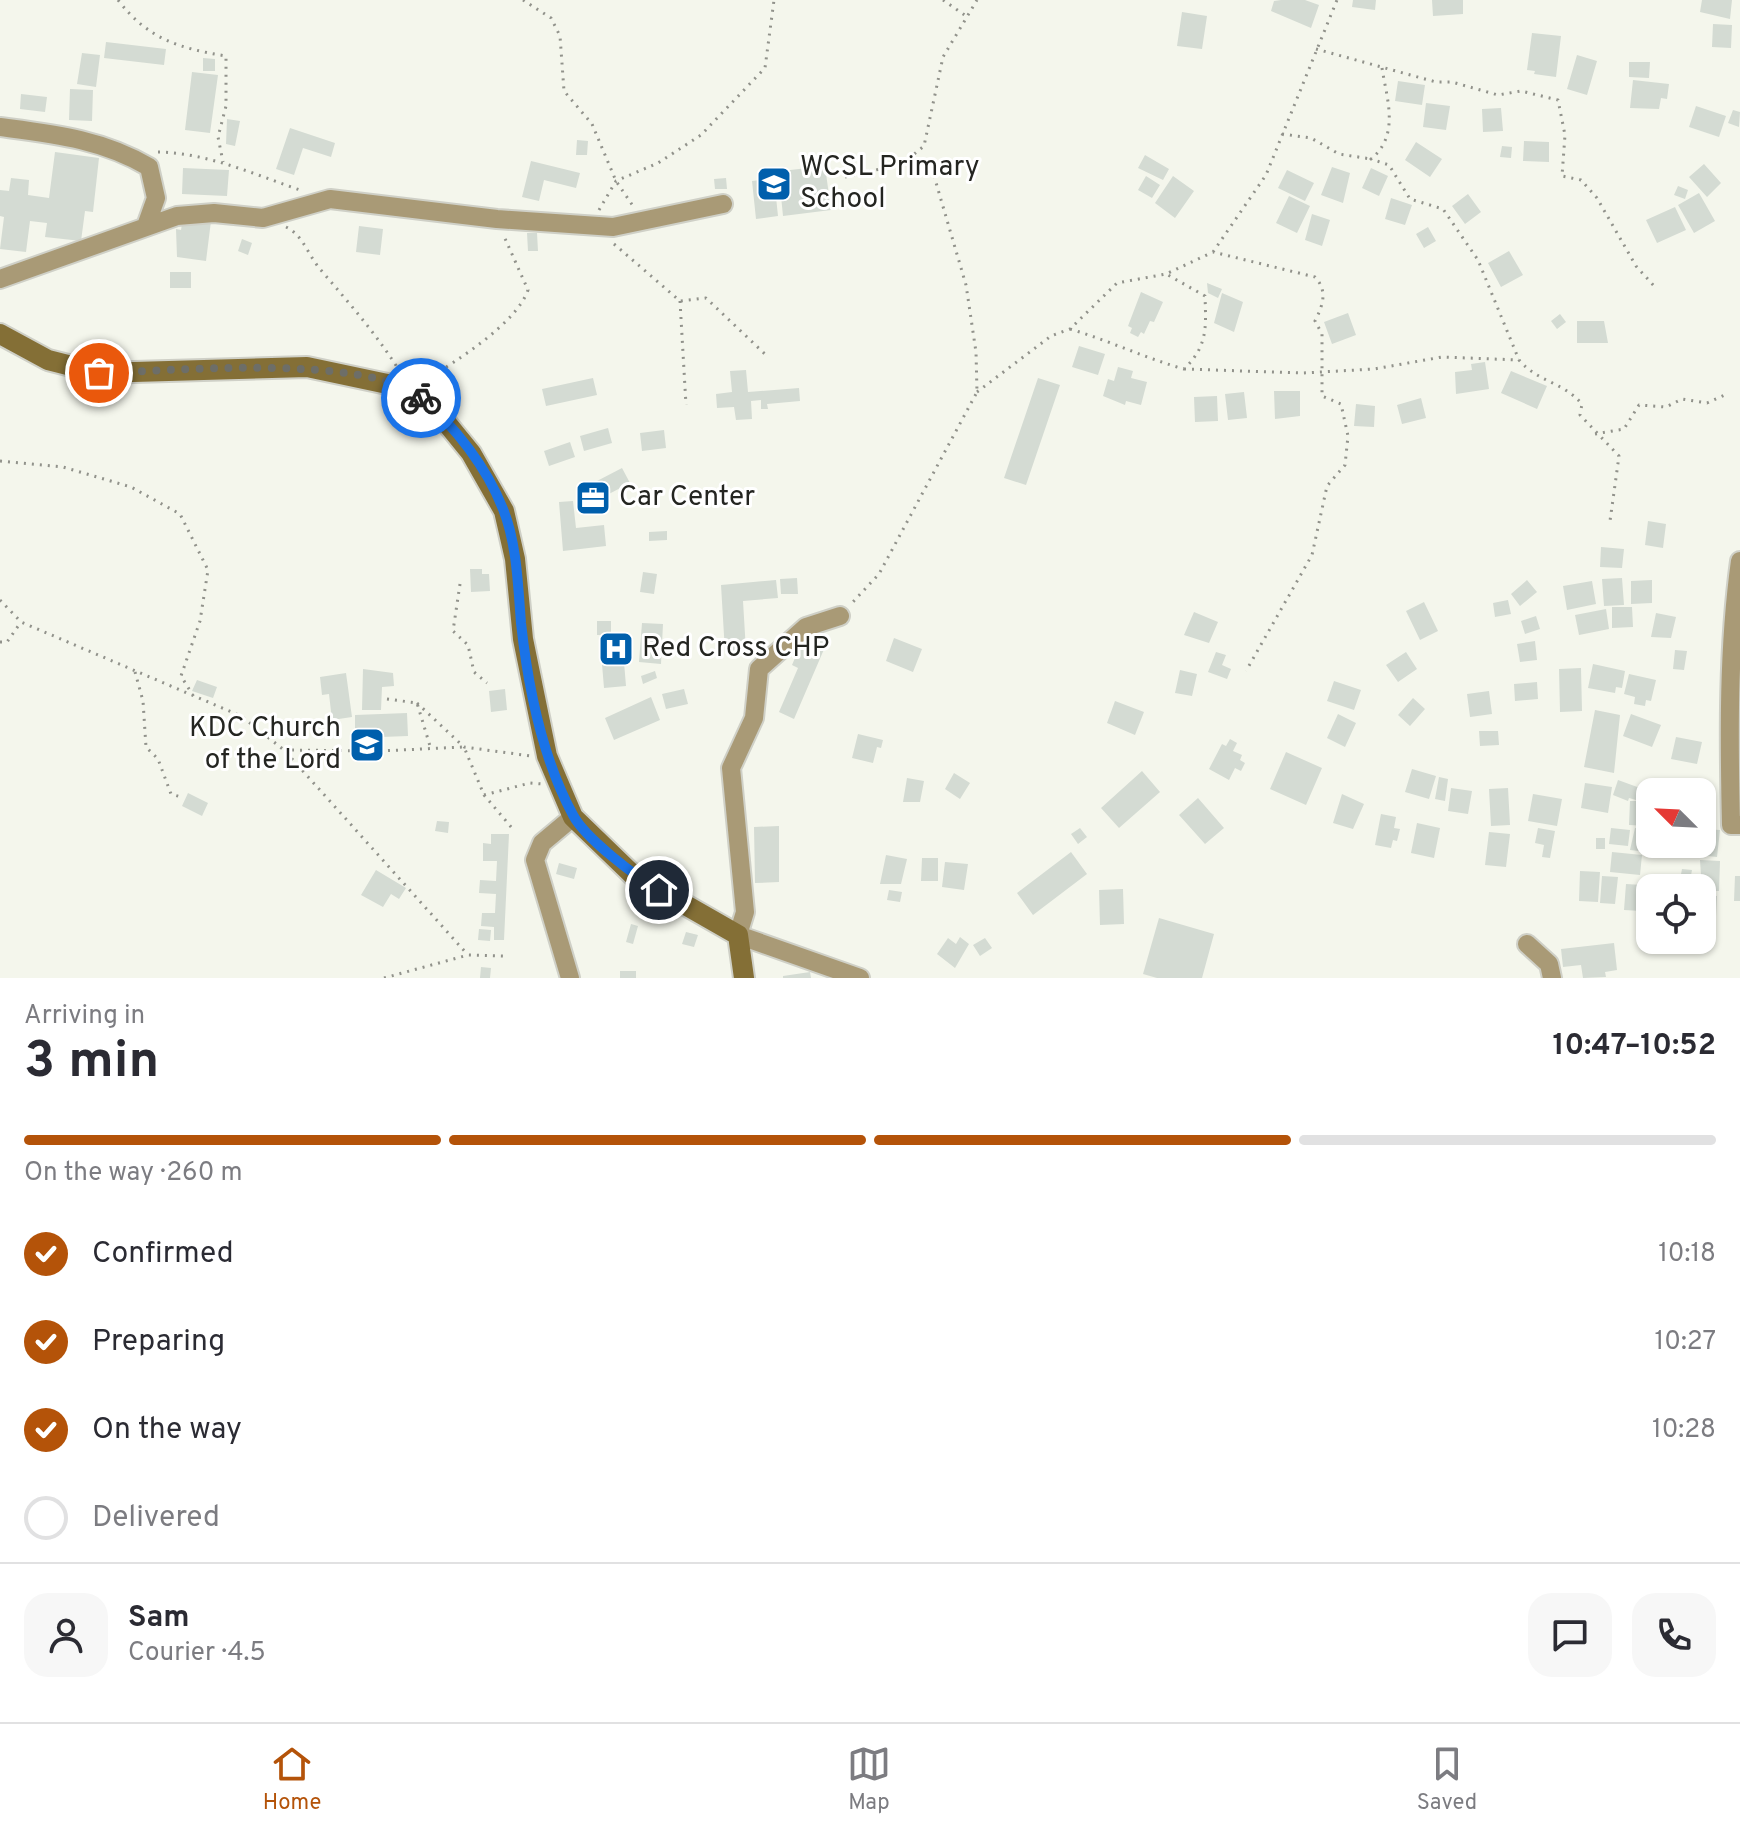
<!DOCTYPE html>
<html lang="en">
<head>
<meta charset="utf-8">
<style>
  :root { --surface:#fff; --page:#f7f7f7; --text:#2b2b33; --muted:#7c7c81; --line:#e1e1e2; --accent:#b45309 }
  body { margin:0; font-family:Overpass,sans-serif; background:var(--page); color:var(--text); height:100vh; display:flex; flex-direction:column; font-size:30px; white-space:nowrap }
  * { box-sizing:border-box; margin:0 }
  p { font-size:26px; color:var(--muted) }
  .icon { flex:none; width:44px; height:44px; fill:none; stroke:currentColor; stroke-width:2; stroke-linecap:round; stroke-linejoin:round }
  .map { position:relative; height:978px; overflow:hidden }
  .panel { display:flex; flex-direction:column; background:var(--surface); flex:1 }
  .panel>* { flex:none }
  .needle { width:52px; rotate:294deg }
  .tools { position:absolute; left:1636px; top:778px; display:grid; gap:16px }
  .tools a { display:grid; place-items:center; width:80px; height:80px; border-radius:16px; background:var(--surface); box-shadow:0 2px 6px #0004; font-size:40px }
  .pin { position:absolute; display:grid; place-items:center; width:68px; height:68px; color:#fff; margin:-34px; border:4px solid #fff; border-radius:50%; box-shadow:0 2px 8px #0007 }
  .courier { position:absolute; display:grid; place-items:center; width:80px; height:80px; margin:-40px; border:6px solid #1a73e8; border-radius:50%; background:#fff; color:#222; box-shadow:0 2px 10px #0007 }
  .head em { font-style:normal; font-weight:700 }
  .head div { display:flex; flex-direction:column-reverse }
  .head { display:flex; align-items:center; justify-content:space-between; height:136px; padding:0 24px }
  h1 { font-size:52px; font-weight:700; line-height:60px }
  .bar { display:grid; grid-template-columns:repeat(4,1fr); gap:12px 8px; align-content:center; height:96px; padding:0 24px }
  .bar i { height:10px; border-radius:6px; background:var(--line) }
  .bar .active { background:var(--accent) }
  .bar p { grid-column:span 4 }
  .line { display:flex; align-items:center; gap:20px; padding:0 24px; border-top:2px solid var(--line) }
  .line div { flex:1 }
  .round { display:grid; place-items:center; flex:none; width:84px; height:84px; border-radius:24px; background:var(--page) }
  ol { padding:0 24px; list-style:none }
  li { display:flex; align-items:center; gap:24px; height:88px }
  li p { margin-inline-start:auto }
  li .icon { padding:8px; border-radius:50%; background:var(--accent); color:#fff; stroke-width:4 }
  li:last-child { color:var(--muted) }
  li i { width:44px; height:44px; border:4px solid var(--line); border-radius:50% }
  .tab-bar { display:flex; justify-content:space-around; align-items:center; height:112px; border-top:2px solid var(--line); background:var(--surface); font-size:22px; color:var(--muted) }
  .tab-bar a { display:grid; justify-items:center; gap:4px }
  .tab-bar .active { color:var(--accent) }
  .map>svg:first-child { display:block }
  .building { fill:#d4dbd3 }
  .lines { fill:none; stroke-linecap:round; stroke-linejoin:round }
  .street-casing { stroke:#cfd0c7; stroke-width:22 }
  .secondary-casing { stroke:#cfd0c7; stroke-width:24 }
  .path { stroke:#91928b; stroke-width:3; stroke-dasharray:2 6; stroke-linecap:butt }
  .street { stroke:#a99a76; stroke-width:18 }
  .secondary { stroke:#846f36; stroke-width:20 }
  .done { stroke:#6d6e68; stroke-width:8; stroke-dasharray:0 14.4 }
  .route { stroke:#1a73e8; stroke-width:10 }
  .labels { text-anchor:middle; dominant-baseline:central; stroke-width:6; stroke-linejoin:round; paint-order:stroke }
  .poi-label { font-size:28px; fill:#242521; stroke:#fff; text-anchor:start }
</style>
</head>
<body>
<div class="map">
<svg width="1740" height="978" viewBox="0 0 1740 978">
  <rect width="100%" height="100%" fill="#f4f6ec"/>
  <path class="building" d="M1281,0H1305L1319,5L1311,28L1271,11L1274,1Z
    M1353,0H1376L1375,10L1352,7Z
    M1432,0H1463V14L1433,16Z
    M1702,0H1732L1730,19L1700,12Z
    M1182,12L1207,16L1202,49L1177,46Z
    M1713,24L1732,25L1731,48L1712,47Z
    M1532,33L1561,36L1556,77L1534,74L1535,71L1527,70Z
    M106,42L166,49L164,65L104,58Z
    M82,53L100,55L96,87L77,84Z
    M1577,55L1597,61L1587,95L1567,89Z
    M203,58L215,59V71H203Z
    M1629,62H1650L1649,78L1629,77Z
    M192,72L218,75L210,133L185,130Z
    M1633,80L1669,84L1667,99L1661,98L1659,109L1630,108Z
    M1398,81L1425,85L1422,105L1395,101Z
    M70,89L93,90L92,121L69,120Z
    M21,94L47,97L45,112L20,109Z
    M1426,103L1450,106L1446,130L1423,127Z
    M1696,106L1726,116L1719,137L1689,127Z
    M1501,108L1503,131L1483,132L1482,109Z
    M1733,110L1740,112L1739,127L1728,123Z
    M227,119L240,121L235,146L226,144Z
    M290,128L335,143L331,157L303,148L294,175L276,169Z
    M577,140L588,141L587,155H576Z
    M1524,141L1549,142V162L1523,161Z
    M1416,142L1442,159L1430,177L1405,160Z
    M1502,146L1512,147L1511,158L1500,157Z
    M55,152L99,158L93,212L85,211L81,241L45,237L47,223L30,221L26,252L0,249L4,217L0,216V190L9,191L11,178L29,180L28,195L49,198Z
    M1145,155L1169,169L1163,180L1138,168Z
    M531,161L580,173L576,188L544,180L539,201L522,197Z
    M1704,164L1721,183L1707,197L1689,177Z
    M825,166L831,210L783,216L781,196L776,197L778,216L756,219L752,181L768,179L769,187L775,186L773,172Z
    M1332,167L1350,173L1343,203L1321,195Z
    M183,168L229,170L227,196L182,194Z
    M1371,168L1388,176L1379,196L1362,188Z
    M1287,170L1314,183L1305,201L1278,188Z
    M1146,176L1160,185L1152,198L1138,190Z
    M1173,176L1194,191L1175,218L1155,203Z
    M726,178L727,189H715L714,179Z
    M1678,186L1688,190L1685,199L1674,195Z
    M1699,193L1715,221L1694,233L1678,205Z
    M1468,194L1481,212L1465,224L1452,206Z
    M1289,196L1310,206L1297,233L1276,223Z
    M1391,198L1412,205L1405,225L1385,219Z
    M1675,207L1686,230L1657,243L1646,220Z
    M1312,214L1330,220L1322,246L1305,240Z
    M183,217L211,221L206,261L177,257L176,229L181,230Z
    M359,226L383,229L380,255L356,252Z
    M1428,227L1436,241L1424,248L1416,234Z
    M527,233H537L538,251H528Z
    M242,239L252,243L248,255L238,251Z
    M1509,251L1523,275L1501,287L1488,263Z
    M170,272H191V288H170Z
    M1207,283L1222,289L1218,298L1208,293Z
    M1141,292L1163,302L1154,322L1150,321L1144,334L1141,332L1138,337L1130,333L1132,328L1128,326Z
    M1222,293L1243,302L1234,332L1214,323Z
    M1348,313L1356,335L1332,344L1324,322Z
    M1560,314L1566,322L1557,329L1551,321Z
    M1577,321H1604L1608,343H1577Z
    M1079,346L1105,354L1098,375L1072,367Z
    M1485,362L1489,389L1456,394L1455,372L1472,370L1471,364Z
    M1118,367L1133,371L1131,378L1147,382L1141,405L1126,401L1125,405L1103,396L1108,379L1114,381Z
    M746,370L748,392L799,388L800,401L767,404L768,409H761V400L751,401L752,419L736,420L734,407L717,408L716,394L732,392L730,371Z
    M1511,371L1547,386L1537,409L1501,393Z
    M593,378L597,395L546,406L542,389Z
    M1038,378L1060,385L1026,485L1004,478Z
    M1274,391H1300V416L1275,419Z
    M1244,392L1247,418L1228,420L1225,394Z
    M1217,396L1218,421L1195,422L1194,397Z
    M1421,398L1426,418L1402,424L1397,405Z
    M1356,404L1375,406L1374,427L1354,426Z
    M608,428L612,443L584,451L580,436Z
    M664,430L666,448L642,451L640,433Z
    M570,442L575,457L549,466L544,451Z
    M622,468L630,483L605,496L597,481Z
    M573,501L576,528L604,525L606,546L563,551L559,502Z
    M1648,521L1666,524L1663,548L1645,545Z
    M667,531V540L649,541V532Z
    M1601,547L1624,549L1622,568L1600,567Z
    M470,569H482V574H489L490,591L471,592Z
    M643,572L657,574L654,594L640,592Z
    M797,578L798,594H781L780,579Z
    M1622,578L1624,605L1604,606L1602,579Z
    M776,580L778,598L743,601L746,651L725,652L721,585Z
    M1527,580L1537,592L1520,606L1511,594Z
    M1652,580V603L1631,604V581Z
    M1592,581L1596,604L1567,610L1563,586Z
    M1508,600L1511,614L1495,617L1493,603Z
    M1424,602L1438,631L1420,640L1406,611Z
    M1612,607H1632L1633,627L1612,628Z
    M1606,609L1609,629L1579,635L1575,615Z
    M1194,612L1218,622L1209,643L1184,635Z
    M1656,613L1676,617L1671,638L1651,637Z
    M1536,616L1540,629L1525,634L1521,621Z
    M597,621H611V635H597Z
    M642,623L663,624L661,664L639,662Z
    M807,630L828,640L794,719L779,712L798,668L792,665Z
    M622,638L626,686L604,688L600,640Z
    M894,638L922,649L913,672L886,661Z
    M1535,641L1537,660L1520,662L1517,644Z
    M1675,650L1687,651L1684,670L1673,669Z
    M1216,652L1226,655L1222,665L1231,669L1227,679L1208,672Z
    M1406,652L1417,669L1398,682L1386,665Z
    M1593,664L1625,671L1622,688L1616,687L1615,693L1588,688Z
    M1581,668L1582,711L1560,712L1559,669Z
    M363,669L393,673L394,686L382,687L381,710H362Z
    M1180,670L1197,674L1192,696L1175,693Z
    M655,671L657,678L643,684L641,676Z
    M346,673L352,717L332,720L329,694L322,695L320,677Z
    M1629,674L1656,680L1651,701L1646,700L1645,706L1634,704L1635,697L1624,694Z
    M197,680L217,687L213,698L192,691Z
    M1334,681L1361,690L1354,710L1327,701Z
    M1537,682L1538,699L1515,701L1514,684Z
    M505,689L507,710L491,712L489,691Z
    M684,689L688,704L666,709L662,694Z
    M1489,691L1492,714L1470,717L1467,694Z
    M651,697L660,720L614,740L605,718Z
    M1413,698L1425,709L1410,726L1398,715Z
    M1115,701L1144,712L1135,735L1107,723Z
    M1595,710L1620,715L1614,773L1584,767Z
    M407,713L408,736L355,738V715Z
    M1338,714L1356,723L1345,747L1327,738Z
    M1631,714L1661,725L1652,747L1623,736Z
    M1479,731H1498L1499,745L1480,746Z
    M858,734L883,740L881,748L877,747L873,763L852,758Z
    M1676,737L1702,742L1697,764L1671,759Z
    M1230,739L1237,743L1233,751L1242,755L1240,760L1245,763L1241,771L1235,768L1229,780L1209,769L1222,744L1226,746Z
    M1286,752L1322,768L1306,805L1270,789Z
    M1412,769L1436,776L1429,799L1405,792Z
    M1142,771L1160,792L1119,828L1101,808Z
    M954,773L970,783L960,799L945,789Z
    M1439,777L1448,779L1445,801L1435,799Z
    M907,778L924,781L920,802H903Z
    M1618,780L1640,788L1636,800L1629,798L1628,801L1613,795Z
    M1585,783L1612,787L1608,813L1581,808Z
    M1451,788L1472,791L1468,814L1448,811Z
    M1508,788L1510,825L1491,826L1489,789Z
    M188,793L208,803L202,816L182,806Z
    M1342,794L1364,804L1353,829L1333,823Z
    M1533,794L1562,799L1557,826L1528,821Z
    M1198,798L1224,828L1205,844L1179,815Z
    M1630,801H1650L1649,826L1629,825Z
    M1381,814L1396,817L1394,828L1400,829L1397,841L1393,840L1391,848L1375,845Z
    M437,821L449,822L448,833L435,831Z
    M1417,823L1440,828L1434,858L1411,853Z
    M779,826V882L755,883L754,827Z
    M1080,828L1087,837L1078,844L1071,834Z
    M1538,828L1555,831L1550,858L1542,857L1544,845L1535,843Z
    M1611,828L1630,830L1628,846L1609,844Z
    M1635,828L1648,829L1647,852L1630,850Z
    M1702,829L1720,830L1717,857L1688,854L1689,844H1702Z
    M1489,832L1510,834L1506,867L1485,865Z
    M491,834H509L504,940H494V927L481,926L482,913H495L496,894L479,893L480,880L496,881L497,861H483V843L491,844Z
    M1596,838H1605V849H1596Z
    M1071,852L1087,874L1033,915L1017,893Z
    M1612,852L1642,855L1640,875L1610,872Z
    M886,855L907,859L901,884H880Z
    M922,858H938V881H921Z
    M1700,860L1720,861L1719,891H1702Z
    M945,862L968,864L964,890L942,887Z
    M559,863L577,868L574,879L556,874Z
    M1682,869L1692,870L1689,886L1679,885Z
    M376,870L406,888L399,899L391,894L383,907L361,895Z
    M1580,871L1600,872L1598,902L1579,901Z
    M1602,876L1618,877L1615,904L1600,903Z
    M1735,876H1740V901H1734Z
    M1626,884L1643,885L1641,911L1624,910Z
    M1123,889L1124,924L1100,925L1099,890Z
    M889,890L902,892L900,902L887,900Z
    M1702,896H1717L1716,916H1702Z
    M1159,918L1214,934L1202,978H1157L1143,974Z
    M631,924L638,926L633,944L626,942Z
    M479,929L491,930L490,941L478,940Z
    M686,932L698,935L694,947L682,944Z
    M960,937L969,944L955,968L937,954L948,938L956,944Z
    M985,938L992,948L980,956L973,945Z
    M1614,943L1617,970L1605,972L1606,977L1583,978L1581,965L1563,967L1561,949Z
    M481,967L491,968L490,978H480Z
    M620,971H636V978H620Z
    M810,972L811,978H783V976Z"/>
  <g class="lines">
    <defs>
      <path id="street" d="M0,127C53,134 102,139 149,167L156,198L146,226
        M0,279L177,216L214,213L263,218L330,199L497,219L613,227L723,204
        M1740,561C1728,648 1729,738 1731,825H1740
        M840,616L806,627L759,669L754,718L731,768L745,912L738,935L860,978
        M1527,944L1549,964L1552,978
        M570,978L535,860L542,843L573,817"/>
      <path id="secondary" d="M0,334L48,360L99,373L307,367L411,389L436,410L471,453L504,511L515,559L523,639L547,756L573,817L633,875L738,935L744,978"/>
    </defs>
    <use href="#street" class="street-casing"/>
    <use href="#secondary" class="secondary-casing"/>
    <path class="path" d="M118,0C148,39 178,48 226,56V106L218,137L223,162
      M523,0L551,18L560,36L564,91L592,124L616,181L633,206
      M943,0L966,16
      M1316,49L1436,82H1452L1498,95L1521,91L1558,100L1565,135L1562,176L1581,180L1597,198L1636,266L1654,286
      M1382,68C1387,100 1400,135 1371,159L1389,165L1410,199L1443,209L1478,260L1519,360C1539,383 1562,381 1582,404L1580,415L1619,456L1610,521
      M1282,134L1311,138L1339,154L1371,159
      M158,152C208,153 253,174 300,190
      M902,164L924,146L943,57L977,0
      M845,177L902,164L932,169L966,285L976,352L977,392L879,574L851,604
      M599,210L616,181L658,163L701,135L765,68L774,0
      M286,227C303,235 308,255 320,269C348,302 374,331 397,367
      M614,244L680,301L706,298L767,356
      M1213,252L1266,175L1337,0
      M680,301L686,405
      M1070,329C1110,341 1145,358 1184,369C1208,346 1206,327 1205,296L1168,275
      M1184,369L1303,373L1374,369L1442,357L1519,360
      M426,380C456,361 516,324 528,290L503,234
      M977,392L1051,336L1070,329L1117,283L1166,274L1213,252L1315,277C1328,291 1323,305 1315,321L1322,334V396L1341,404L1348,436L1345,465L1327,486L1312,555L1246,671
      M1595,434L1624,429L1639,405L1666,407L1682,399L1707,403L1727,394
      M0,461L63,467L131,487L180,514L208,570L200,621L181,676L194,697
      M460,584L453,631L468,645L474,672L487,683
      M0,600L21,622L241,716L284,750L468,955
      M0,642H7L21,622
      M135,672L143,701L146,747L158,759L171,794L181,797
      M387,699L417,703L430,746
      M417,703L464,747L531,756
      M284,750L380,751L464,747L484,795L512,828
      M484,795L530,783L542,784
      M384,978L468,955L504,956"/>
    <use href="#street" class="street"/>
    <use href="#secondary" class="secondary"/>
  </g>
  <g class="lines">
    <path class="done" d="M99,373C171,371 368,353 421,398"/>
    <path class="route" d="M421,398C455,426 487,468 503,509C517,544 518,586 521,623C528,687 542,758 573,815C585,838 636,877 659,890"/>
  </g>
  <defs>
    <symbol id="school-square" viewBox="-11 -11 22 22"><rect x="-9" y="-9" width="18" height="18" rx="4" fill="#005fac" stroke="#fff"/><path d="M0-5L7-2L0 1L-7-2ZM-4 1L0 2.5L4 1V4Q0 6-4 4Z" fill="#fff"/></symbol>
    <symbol id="office-square" viewBox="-11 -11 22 22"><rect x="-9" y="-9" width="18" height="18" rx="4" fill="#005fac" stroke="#fff"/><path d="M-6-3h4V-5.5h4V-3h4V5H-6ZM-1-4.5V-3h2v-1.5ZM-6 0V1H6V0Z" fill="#fff"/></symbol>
    <symbol id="hospital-square" viewBox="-11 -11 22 22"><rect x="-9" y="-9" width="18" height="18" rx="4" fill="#005fac" stroke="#fff"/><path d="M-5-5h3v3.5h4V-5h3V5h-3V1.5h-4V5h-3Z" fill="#fff"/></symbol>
  </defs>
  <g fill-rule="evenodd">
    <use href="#school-square" x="754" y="164" width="40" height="40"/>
    <use href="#office-square" x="573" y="478" width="40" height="40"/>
    <use href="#hospital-square" x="596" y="629" width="40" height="40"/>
    <use href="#school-square" x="347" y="725" width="40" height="40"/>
  </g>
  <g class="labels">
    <g class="poi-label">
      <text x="800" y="168">WCSL Primary<tspan x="800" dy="32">School</tspan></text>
      <text x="619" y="498">Car Center</text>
      <text x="642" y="649">Red Cross CHP</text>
      <text x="341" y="729" text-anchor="end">KDC Church<tspan x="341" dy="32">of the Lord</tspan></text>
    </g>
  </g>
</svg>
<div class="tools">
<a><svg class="needle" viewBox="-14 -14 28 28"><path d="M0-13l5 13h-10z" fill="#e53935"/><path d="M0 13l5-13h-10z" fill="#7c7c81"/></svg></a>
<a><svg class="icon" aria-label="locate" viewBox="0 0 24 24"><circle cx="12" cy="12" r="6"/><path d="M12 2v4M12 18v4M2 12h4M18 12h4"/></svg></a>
</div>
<div class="pin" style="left:99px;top:373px;background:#ea580c"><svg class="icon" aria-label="bag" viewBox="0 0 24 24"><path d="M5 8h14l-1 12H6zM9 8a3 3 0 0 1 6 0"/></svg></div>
<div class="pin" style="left:659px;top:890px;background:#1f2937"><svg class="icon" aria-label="home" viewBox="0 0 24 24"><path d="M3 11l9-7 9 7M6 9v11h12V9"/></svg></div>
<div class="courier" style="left:421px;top:398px"><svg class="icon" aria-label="bike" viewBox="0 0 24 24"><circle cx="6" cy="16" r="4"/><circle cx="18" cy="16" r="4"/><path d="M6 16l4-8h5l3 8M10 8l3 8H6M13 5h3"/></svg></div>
</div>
<section class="panel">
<div class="head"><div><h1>3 min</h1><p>Arriving in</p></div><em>10:47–10:52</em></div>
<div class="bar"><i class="active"></i><i class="active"></i><i class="active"></i><i></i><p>On the way · 260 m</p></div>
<ol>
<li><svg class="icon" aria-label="check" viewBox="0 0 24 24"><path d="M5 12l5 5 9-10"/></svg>Confirmed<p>10:18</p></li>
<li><svg class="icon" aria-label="check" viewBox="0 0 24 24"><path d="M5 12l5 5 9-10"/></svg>Preparing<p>10:27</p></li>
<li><svg class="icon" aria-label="check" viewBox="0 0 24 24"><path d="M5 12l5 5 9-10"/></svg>On the way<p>10:28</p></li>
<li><i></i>Delivered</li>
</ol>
<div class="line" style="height:144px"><a class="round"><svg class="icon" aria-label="person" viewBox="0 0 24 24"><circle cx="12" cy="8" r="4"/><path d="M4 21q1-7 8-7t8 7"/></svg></a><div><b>Sam</b><p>Courier · 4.5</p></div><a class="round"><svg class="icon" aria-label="chat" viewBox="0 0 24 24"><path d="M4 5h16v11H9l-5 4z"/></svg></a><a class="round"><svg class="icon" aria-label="phone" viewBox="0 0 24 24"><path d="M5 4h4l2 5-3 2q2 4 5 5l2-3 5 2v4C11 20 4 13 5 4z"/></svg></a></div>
</section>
<nav class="tab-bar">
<a class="active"><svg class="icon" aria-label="home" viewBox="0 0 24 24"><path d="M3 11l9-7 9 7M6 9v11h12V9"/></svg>Home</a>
<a><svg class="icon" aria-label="map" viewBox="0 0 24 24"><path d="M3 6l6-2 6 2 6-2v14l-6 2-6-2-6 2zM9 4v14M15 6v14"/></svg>Map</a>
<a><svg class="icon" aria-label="saved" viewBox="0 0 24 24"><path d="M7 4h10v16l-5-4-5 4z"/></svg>Saved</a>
</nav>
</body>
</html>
